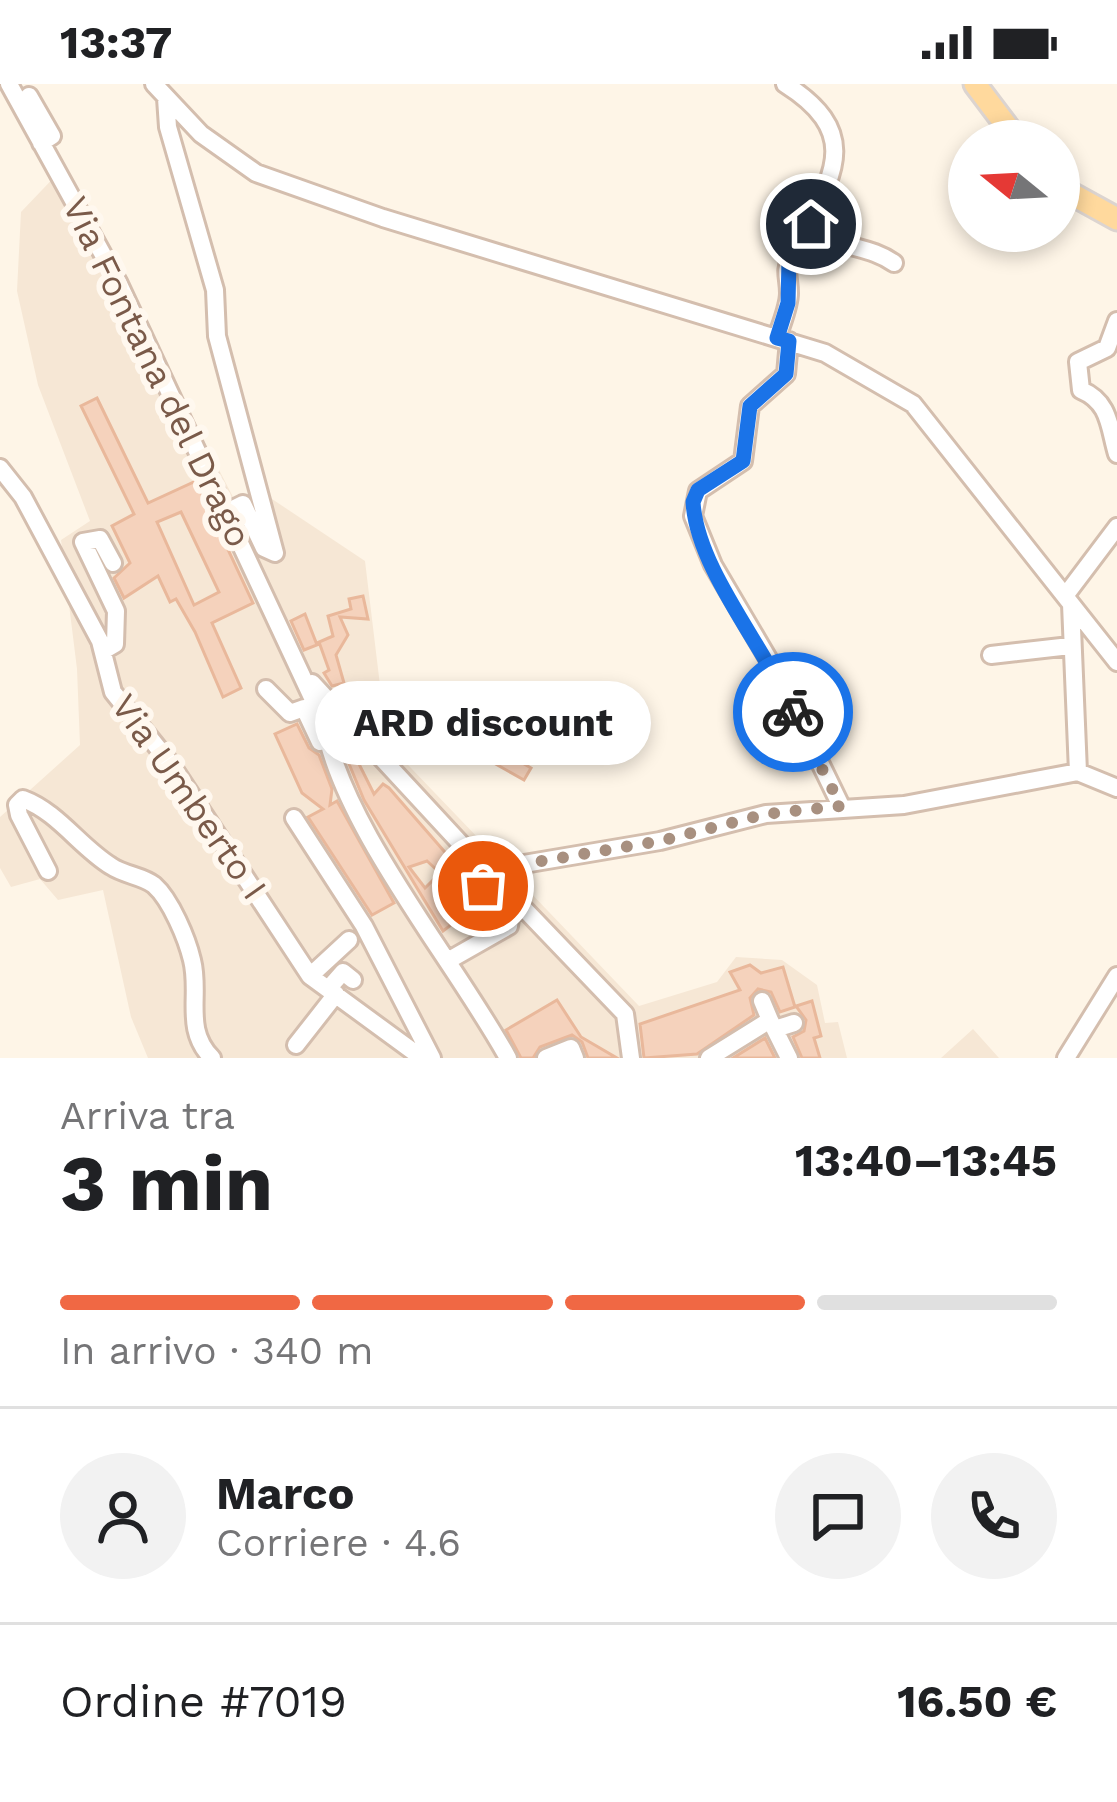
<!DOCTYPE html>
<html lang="it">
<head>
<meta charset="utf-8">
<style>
  :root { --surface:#fff; --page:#f2f2f2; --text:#202124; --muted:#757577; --line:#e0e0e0; --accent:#f06844 }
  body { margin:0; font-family:"Work Sans",sans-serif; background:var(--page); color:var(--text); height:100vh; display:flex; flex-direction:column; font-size:45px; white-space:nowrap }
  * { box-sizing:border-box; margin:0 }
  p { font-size:39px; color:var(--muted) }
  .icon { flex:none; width:66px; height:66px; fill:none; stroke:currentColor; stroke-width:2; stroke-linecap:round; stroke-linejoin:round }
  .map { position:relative; height:974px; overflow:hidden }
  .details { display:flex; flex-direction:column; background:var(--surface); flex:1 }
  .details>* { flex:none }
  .needle { width:78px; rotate:288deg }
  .tools { position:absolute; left:948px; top:36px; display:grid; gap:24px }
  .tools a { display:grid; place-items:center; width:132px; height:132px; border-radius:50%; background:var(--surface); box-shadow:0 6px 18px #0003; font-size:60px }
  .pin { position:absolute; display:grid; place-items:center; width:102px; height:102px; color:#fff; margin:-51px; border:6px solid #fff; border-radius:50%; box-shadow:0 3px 12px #0007 }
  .courier { position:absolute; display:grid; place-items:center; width:120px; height:120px; margin:-60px; border:9px solid #1a73e8; border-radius:50%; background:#fff; color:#222; box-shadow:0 3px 15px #0007 }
  .bubble { position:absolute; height:84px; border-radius:42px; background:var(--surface); box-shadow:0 6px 18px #0003; font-size:39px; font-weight:700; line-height:84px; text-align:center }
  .head em { font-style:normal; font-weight:700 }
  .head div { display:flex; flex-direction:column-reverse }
  .head { display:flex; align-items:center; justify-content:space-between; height:204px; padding:0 60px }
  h1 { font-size:78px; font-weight:700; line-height:90px }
  .bar { display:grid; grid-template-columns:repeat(4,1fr); gap:18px 12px; align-content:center; height:144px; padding:0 60px }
  .bar i { height:15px; border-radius:9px; background:var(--line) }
  .bar .current { background:var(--accent) }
  .bar p { grid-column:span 4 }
  .line { display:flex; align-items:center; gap:30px; padding:0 60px; border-top:3px solid var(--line) }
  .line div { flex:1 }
  .round { display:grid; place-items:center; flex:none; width:126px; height:126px; border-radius:63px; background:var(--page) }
  .status { display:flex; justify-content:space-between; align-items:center; height:84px; padding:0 60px; background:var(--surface); direction:ltr }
  .status svg { height:33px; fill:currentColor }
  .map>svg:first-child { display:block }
  .residential { fill:#f6e7d5 }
  .building { fill:#f5d2bc; stroke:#e9b89b; stroke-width:3; fill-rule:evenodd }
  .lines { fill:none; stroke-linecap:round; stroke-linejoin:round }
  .minor-casing { stroke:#d4beae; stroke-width:22 }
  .major-casing { stroke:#dcd4d0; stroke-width:27 }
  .minor { stroke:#fff; stroke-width:16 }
  .major { stroke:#ffd99d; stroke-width:21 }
  .minor-bridge-casing { stroke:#d4beae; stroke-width:22; stroke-linecap:butt }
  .minor-bridge { stroke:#fff; stroke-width:16 }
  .done { stroke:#a89080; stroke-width:12; stroke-dasharray:0 21.6 }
  .route { stroke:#1a73e8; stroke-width:15 }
  .labels { text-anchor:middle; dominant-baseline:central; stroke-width:12; stroke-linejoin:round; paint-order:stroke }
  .street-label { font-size:36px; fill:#7a5a49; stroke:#fff8ef }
</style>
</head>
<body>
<div class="status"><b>13:37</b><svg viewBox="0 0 49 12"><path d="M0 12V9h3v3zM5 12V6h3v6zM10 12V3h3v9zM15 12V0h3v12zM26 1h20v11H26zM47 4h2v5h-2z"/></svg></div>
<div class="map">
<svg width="1117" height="974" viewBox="0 0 1117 974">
  <rect width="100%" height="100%" fill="#fef5e7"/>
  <path class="residential" d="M63,84L233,413L263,409L365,477L382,618L364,635L639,922L717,898L736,873L782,876L817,901L825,939L838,938L847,974H148L131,933L103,806L58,816L40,795L11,803L0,784V733L80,661L77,585L61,456L90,437L38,301L17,207L21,128Z
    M973,945L999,974H941Z"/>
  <path class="building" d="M97,314L148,419L196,397L253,519L212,539L241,604L223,613L195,548L176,515L170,518L158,492L124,514L114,494L130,479L112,442L134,430L81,322ZM181,428L219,508L194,521L157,438Z
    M363,512L368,535L340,533L348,551L336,571L344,599L332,602L324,589L329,586L319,558L333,552L328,532L351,525L349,515Z
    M305,530L317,561L304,566L291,537Z
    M348 609a10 10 0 1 1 20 0a10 10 0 1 1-20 0Z
    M297,640L309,664L319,671L332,705L330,721L337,717L394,819L372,831L308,733L323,725L302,709L275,650Z
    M348,658L374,710L383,700L389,704L470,797L440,826L451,841L443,847L364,716L347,675L343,662ZM427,777L440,789L425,804L409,783Z
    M492,661L531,684L524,696L485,674Z
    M750,881L761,889L783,883L795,923L780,928L771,908L758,905L750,914L754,931L697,970L644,974L640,940L740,906L730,888Z
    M557,916L581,953L617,974H588L582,958L572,951L540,963L533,974H521L506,946Z
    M812,917L821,952L814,954L820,974H802L793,953L804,947L806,936L796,922Z
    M765,954L775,974H733Z"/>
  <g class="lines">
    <defs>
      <path id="minor" d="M9,0L118,198L324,639C342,743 454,876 508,974
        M154,0L201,50L256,89L383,134L825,269L913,320L1117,578
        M29,12L52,52L41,59
        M166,14L168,43L215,206L217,252L275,469L264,464L243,420L229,427
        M810,140C836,167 866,159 894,179
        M1117,237L1107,264L1078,278L1081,306C1110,318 1109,343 1117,370
        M777,254C781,240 789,223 789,209C789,194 784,187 791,173C824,102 872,55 785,0
        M789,257L786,290L750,322L743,377L698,407L693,432L713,481L776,588L841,722
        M0,384L23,413L100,557L113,608L170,679L310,892L422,974
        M1065,512L1117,443
        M1071,520L1078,688
        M103,567L115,560L116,527L83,458L100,455L113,479
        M991,571L1070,562
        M312,599L486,787
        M266,605L290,629L304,624L320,658
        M294,734L364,842L432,974
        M48,787L19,731L17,721L23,715C58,728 80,763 111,782C124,791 143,792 154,801C171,816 187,855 192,876C201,911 183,945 212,974
        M509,809L625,930L631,974
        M451,875L509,842L510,835L483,802L518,781L660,757L766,730L904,721L1078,688L1117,704
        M310,892L349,856
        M328,905L343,888L353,896
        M770,936L789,974
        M775,945L794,939
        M296,961L336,910
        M546,974L571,964L575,974
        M709,974L770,936L762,917
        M1066,974L1117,892"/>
      <path id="major" d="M975,0L1018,57
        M1059,103L1117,135"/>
    </defs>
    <use href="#minor" class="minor-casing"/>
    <use href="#major" class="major-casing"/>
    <use href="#minor" class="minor"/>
    <use href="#major" class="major"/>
    <defs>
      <path id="minor-bridge" d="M486,787L509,809"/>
    </defs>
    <use href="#minor-bridge" class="minor-bridge-casing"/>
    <use href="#minor-bridge" class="minor-bridge"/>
  </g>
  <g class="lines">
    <path class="done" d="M483,802L518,781L660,757L766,730L841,722L793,628"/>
    <path class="route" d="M793,628C766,564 697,486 693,418L698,406L743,377L750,322L786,290L789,257L777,254L788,219L789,176L811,140"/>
  </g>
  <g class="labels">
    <g class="street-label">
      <text transform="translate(157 288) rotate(64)">Via Fontana del Drago</text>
      <text transform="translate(189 713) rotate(55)">Via Umberto I</text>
    </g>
  </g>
</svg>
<div class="tools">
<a><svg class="needle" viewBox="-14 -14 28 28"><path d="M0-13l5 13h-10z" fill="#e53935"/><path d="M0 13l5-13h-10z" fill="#757577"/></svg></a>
</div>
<div class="pin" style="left:483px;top:802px;background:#ea580c"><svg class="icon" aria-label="bag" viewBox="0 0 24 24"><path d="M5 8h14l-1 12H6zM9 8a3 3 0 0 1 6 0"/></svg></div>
<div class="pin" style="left:811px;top:140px;background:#1f2937"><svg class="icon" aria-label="home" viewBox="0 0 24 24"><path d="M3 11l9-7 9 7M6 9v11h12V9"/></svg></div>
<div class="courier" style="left:793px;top:628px"><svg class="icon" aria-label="bike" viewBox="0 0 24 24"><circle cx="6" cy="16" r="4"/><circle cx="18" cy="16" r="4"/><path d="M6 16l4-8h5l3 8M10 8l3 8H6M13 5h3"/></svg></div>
<div class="bubble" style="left:315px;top:597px;width:336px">ARD discount</div>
</div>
<section class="details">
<div class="head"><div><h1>3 min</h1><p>Arriva tra</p></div><em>13:40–13:45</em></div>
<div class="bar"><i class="current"></i><i class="current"></i><i class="current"></i><i></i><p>In arrivo · 340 m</p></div>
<div class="line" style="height:216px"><a class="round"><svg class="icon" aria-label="person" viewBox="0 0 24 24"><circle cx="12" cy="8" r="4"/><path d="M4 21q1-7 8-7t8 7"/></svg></a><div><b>Marco</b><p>Corriere · 4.6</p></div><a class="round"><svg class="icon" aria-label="chat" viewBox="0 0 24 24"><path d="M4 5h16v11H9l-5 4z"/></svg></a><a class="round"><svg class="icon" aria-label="phone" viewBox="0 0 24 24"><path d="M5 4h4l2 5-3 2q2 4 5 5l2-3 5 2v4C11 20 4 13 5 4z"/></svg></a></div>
<div class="line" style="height:156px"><div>Ordine #7019</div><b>16.50 €</b></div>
</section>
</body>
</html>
